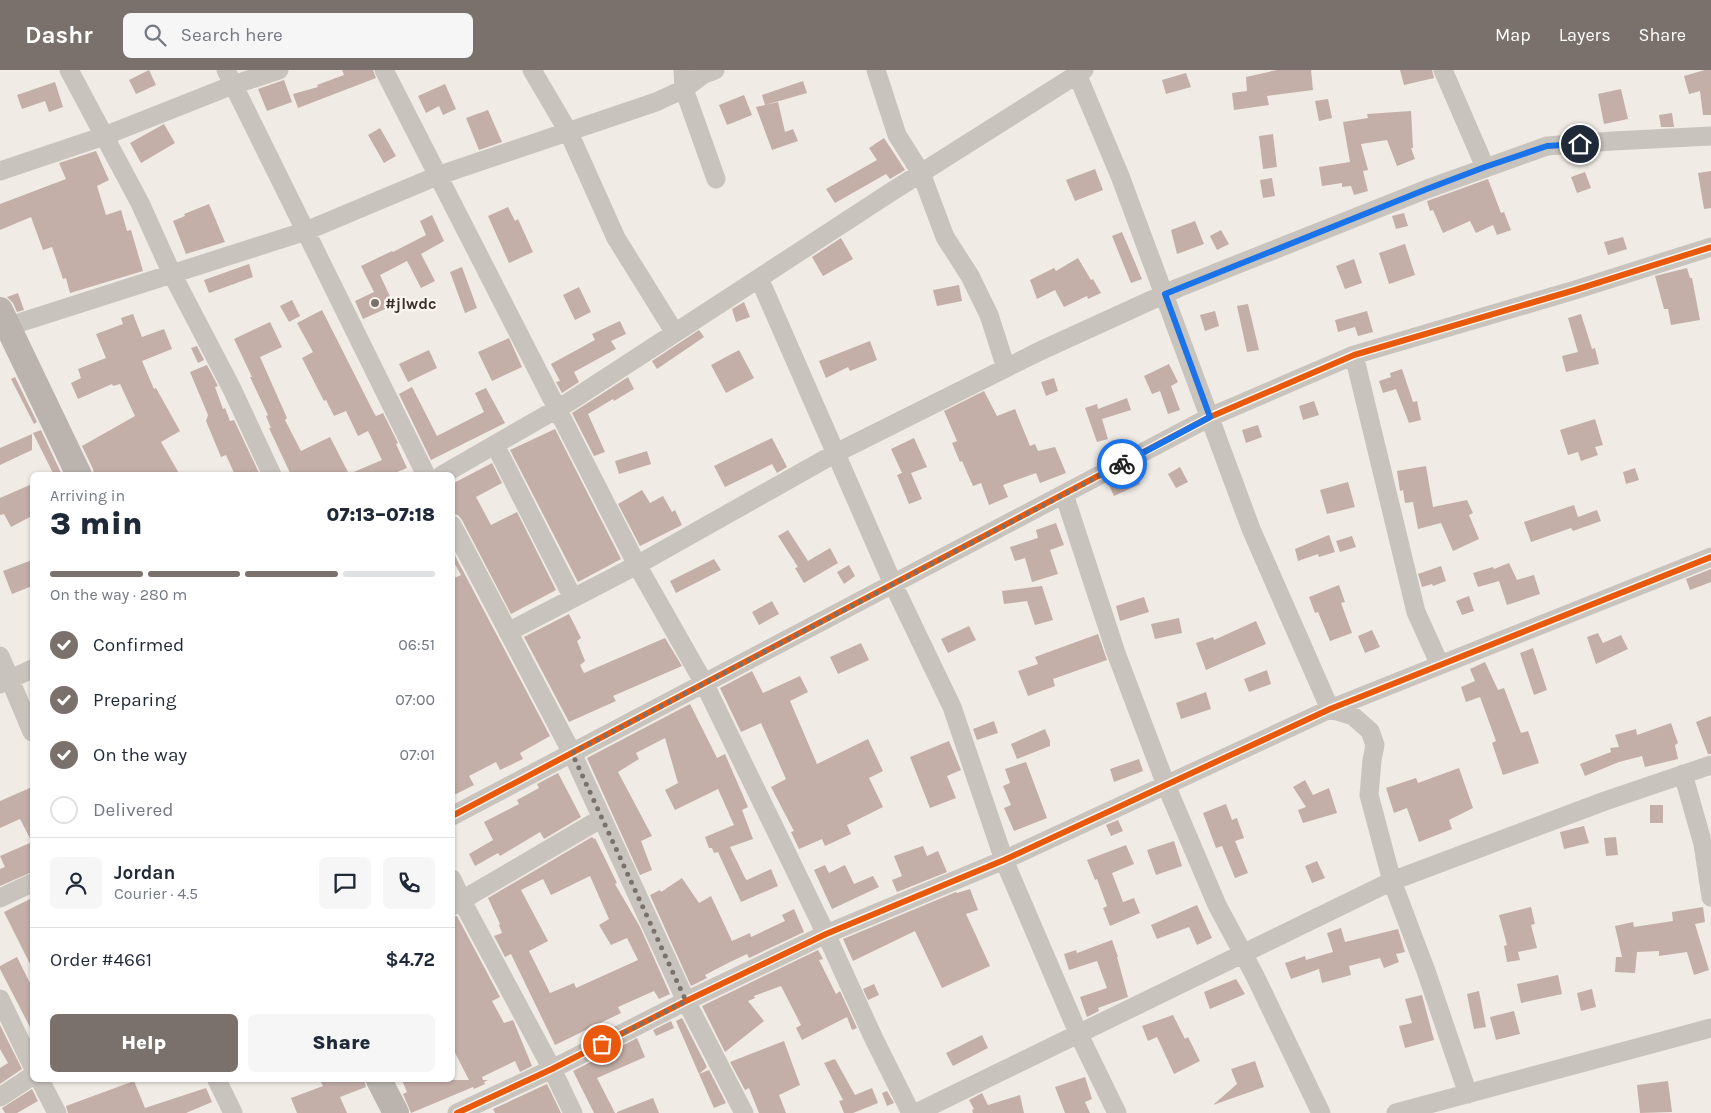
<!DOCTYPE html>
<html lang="en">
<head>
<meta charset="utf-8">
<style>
  :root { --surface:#fff; --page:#f6f6f7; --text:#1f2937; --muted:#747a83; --line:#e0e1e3; --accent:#7a716c }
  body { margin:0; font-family:Karla,sans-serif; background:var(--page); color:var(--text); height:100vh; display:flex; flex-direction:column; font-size:19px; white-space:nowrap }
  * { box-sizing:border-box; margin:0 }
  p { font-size:16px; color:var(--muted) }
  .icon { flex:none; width:28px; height:28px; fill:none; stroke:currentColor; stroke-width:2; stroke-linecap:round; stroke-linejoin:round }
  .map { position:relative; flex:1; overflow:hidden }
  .panel { position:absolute; left:30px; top:402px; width:425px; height:610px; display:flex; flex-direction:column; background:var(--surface); border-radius:8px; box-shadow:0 1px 4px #0004 }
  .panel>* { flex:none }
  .pin { position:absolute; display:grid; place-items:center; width:42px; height:42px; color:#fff; margin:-21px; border:2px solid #fff; border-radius:50%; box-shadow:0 1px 5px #0007 }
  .courier { position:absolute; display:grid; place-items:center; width:50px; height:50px; margin:-25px; border:4px solid #1a73e8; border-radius:50%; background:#fff; color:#222; box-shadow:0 1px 6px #0007 }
  .summary em { font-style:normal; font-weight:800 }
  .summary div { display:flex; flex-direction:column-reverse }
  .summary { display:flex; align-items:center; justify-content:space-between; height:85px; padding:0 20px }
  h1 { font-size:32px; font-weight:800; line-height:38px }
  .bar { display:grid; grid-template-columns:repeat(4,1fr); gap:8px 5px; align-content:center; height:60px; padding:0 20px }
  .bar i { height:6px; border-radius:4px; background:var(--line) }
  .bar .current { background:var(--accent) }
  .bar p { grid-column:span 4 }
  .line { display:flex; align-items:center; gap:12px; padding:0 20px; border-top:1px solid var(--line) }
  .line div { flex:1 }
  .round { display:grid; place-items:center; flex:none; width:52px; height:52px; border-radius:8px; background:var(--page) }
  ol { padding:0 20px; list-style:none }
  li { display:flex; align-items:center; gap:15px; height:55px }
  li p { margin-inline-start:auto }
  li .icon { padding:5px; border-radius:50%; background:var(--accent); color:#fff; stroke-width:4 }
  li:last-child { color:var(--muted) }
  li i { width:28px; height:28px; border:2px solid var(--line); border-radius:50% }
  .cta { display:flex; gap:10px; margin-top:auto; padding:10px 20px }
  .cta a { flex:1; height:58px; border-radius:8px; background:var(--accent); color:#fff; font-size:20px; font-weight:800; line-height:58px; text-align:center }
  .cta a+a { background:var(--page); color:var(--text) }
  header { display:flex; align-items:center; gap:30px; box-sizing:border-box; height:70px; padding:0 25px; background:var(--accent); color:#fff }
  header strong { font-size:24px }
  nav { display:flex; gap:28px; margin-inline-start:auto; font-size:18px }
  .search { width:350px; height:45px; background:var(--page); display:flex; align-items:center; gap:12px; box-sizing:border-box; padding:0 18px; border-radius:8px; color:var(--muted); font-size:19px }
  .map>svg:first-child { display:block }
  .building { fill:#c3afa7; fill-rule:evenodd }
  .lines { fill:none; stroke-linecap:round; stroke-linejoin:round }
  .street { stroke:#c9c3be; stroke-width:19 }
  .secondary { stroke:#bab3ae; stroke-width:26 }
  .cycleway-casing { stroke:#fbf5ee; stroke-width:9 }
  .cycleway { stroke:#e8590c; stroke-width:6 }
  .done { stroke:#7a716c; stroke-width:5; stroke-dasharray:0 9 }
  .route { stroke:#1a73e8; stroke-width:6 }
  .poi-dot { fill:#7a716c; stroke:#fbf5ee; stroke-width:2 }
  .labels { text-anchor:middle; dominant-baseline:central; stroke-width:4.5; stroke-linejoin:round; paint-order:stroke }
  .poi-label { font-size:16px; font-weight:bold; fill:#3b302b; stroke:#fbf5ee; text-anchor:start }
</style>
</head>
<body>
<header>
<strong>Dashr</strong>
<div class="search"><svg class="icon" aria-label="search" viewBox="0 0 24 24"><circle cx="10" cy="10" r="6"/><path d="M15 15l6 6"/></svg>Search here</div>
<nav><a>Map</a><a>Layers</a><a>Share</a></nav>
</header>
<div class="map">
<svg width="1711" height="1043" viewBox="0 0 1711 1043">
  <rect width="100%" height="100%" fill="#f0ebe5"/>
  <path class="building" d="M149,0L156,15L136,24L129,10Z
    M342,0H373L376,8L298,38L293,24L318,17L317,15L344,5Z
    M1277,0H1311L1313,20L1267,26L1269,35L1234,40L1232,23L1247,21L1246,7Z
    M1400,0H1432L1434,8L1404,15Z
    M1705,0H1711V45H1703L1700,21L1689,24L1684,6Z
    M1186,3L1191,17L1166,24L1162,10Z
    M284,10L292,32L267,41L258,19Z
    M803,11L807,23L765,35L762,25Z
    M55,12L63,37L49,42L45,31L22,39L17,25Z
    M445,14L456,39L443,45L439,36L426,43L418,26Z
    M1621,19L1628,49L1604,54L1598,24Z
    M744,25L752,45L727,55L719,35Z
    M1328,29L1332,48L1319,51L1315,31Z
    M778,32L785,62L793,59L798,71L772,80L756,37Z
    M488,40L502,72L479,80L466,48Z
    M1411,41L1413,78H1411L1415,89L1397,96L1387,70L1361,74L1368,100L1363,101L1368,121L1354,125L1351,116L1342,117V113L1322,116L1319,97L1350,92L1343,52L1368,48L1367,44Z
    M1672,43L1674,57H1661L1659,45Z
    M164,54L175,73L141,93L130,73Z
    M380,58L396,86L384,93L368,65Z
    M1273,64L1277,97L1263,99L1259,66Z
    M884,68L905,100L890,109L886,104L835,133L826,119L877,90L869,78Z
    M96,81L109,110L97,116L106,145L121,140L127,161L131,160L143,201L70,223L66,208L63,209L52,177L43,180L31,147L0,160V134L66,109L59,93Z
    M1095,99L1103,120L1075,131L1066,110Z
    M1711,101V138L1704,139L1698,103Z
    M1585,102L1591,118L1577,123L1571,107Z
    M1272,108L1275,126L1263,128L1260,110Z
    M1488,109L1501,143L1504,142L1511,160L1497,165L1493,155L1476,163L1470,151L1443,163L1433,140L1430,141L1427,131Z
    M209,134L225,172L186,184L173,151L185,146L184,144Z
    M508,137L515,151L518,149L533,182L509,193L488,146Z
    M1404,143L1408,156L1396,159L1392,146Z
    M432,145L444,171L421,184L435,211L421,218L407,191L380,205L394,235L363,249L355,231L374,222L361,196L392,181L393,182L426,165L420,151Z
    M1195,151L1204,174L1177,184L1171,160Z
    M1221,160L1229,174L1217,180L1210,166Z
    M1122,162L1142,209L1131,213L1112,166Z
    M1623,167L1627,179L1608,185L1604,172Z
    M841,168L853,189L823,206L812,187Z
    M1405,174L1415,205L1389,214L1379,183Z
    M1078,188L1091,210L1093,209L1101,223L1088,229L1087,226L1064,237L1055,220L1037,229L1030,210L1054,198L1056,201Z
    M1354,189L1362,213L1345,219L1336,196Z
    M249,194L253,207L209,223L204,210Z
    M462,197L477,238L465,243L450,202Z
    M1687,198L1690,208H1692L1700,250L1671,255L1668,239H1664L1655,206Z
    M959,215L962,231L937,236L933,220Z
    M579,217L591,242L575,250L563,225Z
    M18,223L24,240L17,242L13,233L7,227Z
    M292,230L300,246L289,252L280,236Z
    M744,232L750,247L736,252L732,239Z
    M1248,234L1259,280L1247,282L1237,236Z
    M322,240L374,343L376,346L383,343L398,373L396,374L407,398L390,405H291L269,358H271L266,346L268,345L250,307H252L234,269L270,252L282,277L260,287L287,348L285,350L301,381L330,367L349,404L382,390L368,361L358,366L346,341L334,346L326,330L324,331L302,288L313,282L297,253Z
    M1215,241L1219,256L1205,261L1200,245Z
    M1367,241L1373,262L1358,266L1355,257L1338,262L1335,250Z
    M133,244L142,267L164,259L172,279L142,291L154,319L156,318L180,361L161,372L180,405H94L93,399L82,376L135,346L120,314L113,316L112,314L78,329L71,313L81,308L78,299L106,288L96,264L123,254L121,248Z
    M1581,244L1592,279L1595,278L1599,294L1566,302L1562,286L1578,282L1568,248Z
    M620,251L626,264L611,271L616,279L574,302L579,312L562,323L556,312L560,311L551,294L595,270L592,264Z
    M699,260L704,267L657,299L652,291Z
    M509,268L522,297L492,311L478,282Z
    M870,271L877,290L850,301L848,297L826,308L819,291Z
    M197,276L204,290L198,293L191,278Z
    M429,280L437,298L408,312L399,294Z
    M739,280L754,308L726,323L711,295Z
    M1169,294L1178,312L1171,316L1180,340L1168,344L1160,321L1152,324L1144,306Z
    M207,295L218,316L215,317L223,339L225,338L230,351L234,350L260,405H235L226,385L221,387L206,351L208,345L203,333L190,302Z
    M1402,299L1413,332L1417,331L1421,350L1409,353L1396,319L1383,323L1379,311L1391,307L1390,303Z
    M15,307L37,352L34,354L11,309Z
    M628,307L634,319L614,331L613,329L588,344L605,382L594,386L572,343Z
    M1054,308L1058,321L1046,326L1041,312Z
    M412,317L437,366L484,342L475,323L486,318L505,353L431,390L399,324Z
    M984,321L997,346L1015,339L1030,376L1035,374L1038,381L1055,377L1066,403L1040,413L1036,403L1003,415L1008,427L989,435L981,413L973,416L962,391L960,392L952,373L957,371L944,341Z
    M1127,328L1131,340L1102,349L1108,369L1097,372L1085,338L1097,334L1098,339Z
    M1314,331L1319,345L1303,350L1299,336Z
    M1595,349L1603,375L1595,377L1598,385L1581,391L1578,382L1568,385L1560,360Z
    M1258,355L1262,367L1246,373L1242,360Z
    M555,359L621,489L578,512L510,380Z
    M41,360L62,405H54L33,363Z
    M32,364V380L0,395V378Z
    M772,368L787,397L777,403L772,394L725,417L714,396Z
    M914,368L927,397L911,403L922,429L909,434L897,405L902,403L891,379Z
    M647,381L651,394L619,404L615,391Z
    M492,393L502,413L476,427L491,455L517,442L556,520L511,544L462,450L458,445L452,444V414Z
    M1426,396L1433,437L1467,430L1473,443L1469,445L1479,469L1453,481L1441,453L1418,459L1413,432L1405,433L1403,420L1400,421L1397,401Z
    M1180,397L1188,412L1176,418L1168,404Z
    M1635,398L1639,410L1626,414L1623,402Z
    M1135,402L1140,414L1114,426L1108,413Z
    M1348,412L1355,437L1327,444L1320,420Z
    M32,414V446L11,457L4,444L0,445V428Z
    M642,420L650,433L663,426L672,442L675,440L682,455L640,476L618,434Z
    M1574,435L1578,447L1597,440L1601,451L1573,461L1571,458L1531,472L1524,452Z
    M1056,453L1064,475L1050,480L1058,504L1032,512L1025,488L1015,491L1010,477L1038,468L1036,460Z
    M788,460L808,491L830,478L838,493L804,513L795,498L798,497L778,466Z
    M1329,465L1335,482L1319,487L1318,484L1298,491L1295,479Z
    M1352,466L1356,477L1340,482L1336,471Z
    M452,480L550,666L520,683L523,689L500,700L496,692L469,706L474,715L452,726V509L461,505L452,489Z
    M714,489L721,500L676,523L670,511Z
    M32,490V516L12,524L3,501Z
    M1509,493L1517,510L1534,505L1540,524L1507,535L1499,511L1478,517L1473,503L1493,497L1494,499Z
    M849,495L855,506L844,514L837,502Z
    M1441,496L1446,511L1433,516L1432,514L1422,517L1418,504Z
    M1711,499V512L1690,520L1686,509Z
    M1339,515L1345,532L1341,533L1352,563L1330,571L1318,542L1315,543L1309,527Z
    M1042,516L1053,550L1035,555L1027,531L1004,534L1002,521Z
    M1469,526L1474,541L1462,545L1456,531Z
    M1144,527L1149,542L1120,551L1116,536Z
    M772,531L779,544L759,555L752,542Z
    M569,544L581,568L577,571L585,591L580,595L584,603L665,568L682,596L613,626L616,631L569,652L524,567Z
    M1179,548L1182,563L1155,569L1151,554Z
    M1256,551L1266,574L1206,600L1196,573L1213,567L1214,570Z
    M969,556L976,570L948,583L941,569Z
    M1372,560L1380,577L1365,583L1358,566Z
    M1598,563L1603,573L1621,565L1628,579L1596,594L1587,567Z
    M1098,564L1107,590L1053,609L1055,616L1028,626L1018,601L1038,594L1035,587Z
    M861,573L869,590L838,604L830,587Z
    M1533,578L1547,620L1534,625L1520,583Z
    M1485,592L1498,620L1504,618L1521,663L1528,661L1539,693L1503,705L1492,673L1496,671L1480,627L1466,632L1461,617L1475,611L1470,599Z
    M1267,600L1271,614L1249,622L1244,609Z
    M752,601L763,623L800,606L808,622L790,631L817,694L868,669L883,701L869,708L883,737L847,755L851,764L825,776L822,769L799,779L791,762L794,761L771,717L786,709L761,653L741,662L720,618Z
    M1206,622L1211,639L1181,649L1176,633Z
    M690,634L717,688L725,684L748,737L742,740L753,769L730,777L745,808L747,810L771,799L778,816L741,832L718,782L714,783L712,778H709L705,767L734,755L718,719L675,740L665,720L678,713L665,668L636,683L639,689L618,702L652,766L641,771L652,800L640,805L587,688Z
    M1711,646V684H1708L1696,652Z
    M994,651L998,663L977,670L973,659Z
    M1671,653L1678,673L1675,675L1678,689L1645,697L1642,686L1619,692L1585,706L1580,694L1611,682L1610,678L1619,677L1615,665L1636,659L1637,665Z
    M1045,659L1050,671V676L1017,689L1011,674Z
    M949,671L961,700L947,706L956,728L930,738L910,687Z
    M1139,689L1143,701L1114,712L1110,699Z
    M1026,692L1047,748L1014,761L1004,738L1011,735L1003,716L1010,713L1005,699Z
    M1459,698L1473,738L1449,750L1452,759L1419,772L1407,738L1394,743L1386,718L1416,708L1418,713Z
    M558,703L581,747L544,769L540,762L500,786L498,783L475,796L469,784L493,770L484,752L519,734L517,730L539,718L537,714Z
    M1305,710L1313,725L1329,718L1337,743L1303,753L1298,740L1306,737L1293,717Z
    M32,717V802L0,816V799L5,797L0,786L32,772L20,749L0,758V731Z
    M1226,734L1232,750L1237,748L1244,768L1235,771L1248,803L1235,808L1222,776L1216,778L1203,743Z
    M1650,735H1663V753H1650Z
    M1118,750L1123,761L1111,766L1106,755Z
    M1584,756L1589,773L1564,779L1560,762Z
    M592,767L594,769L595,768L617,813L615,814L640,857L670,924L659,929L654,921L618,937L621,943L555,975L511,884L505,887L494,866L502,863L499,855L500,854L488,828ZM590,806L609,849L599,855L611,875L627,868L638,890L576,918L574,913L550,923L529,881L548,871L521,820L543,809L551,825Z
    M1616,767L1618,785L1606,786L1604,768Z
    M1174,771L1182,796L1156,805L1147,780Z
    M1126,775L1134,794L1112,803L1123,832L1134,828L1140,843L1110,856L1103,838L1107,836L1097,809L1095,810L1087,790Z
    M923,776L927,786L938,781L947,802L897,822L892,810L902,806L894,786Z
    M1317,791L1325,808L1312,813L1305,796Z
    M825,795L829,803L845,795L854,814L873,806L879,817L832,839L814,800Z
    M682,808L699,833L711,826L732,871L750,863L751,867L785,851L782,845L794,839L804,862L749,888L747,884L728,893L705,905L707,908L691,916L650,825L660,820L661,822Z
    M970,819L978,840L966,844L990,896L942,918L915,861L853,891L843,869L956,822L957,823Z
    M32,828V898L4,842Z
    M1197,835L1212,868L1197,875L1189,857L1157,869L1151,855Z
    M1531,837L1535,854L1531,855L1537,878L1518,882L1520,890L1507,892L1504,876L1507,875L1499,845Z
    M1703,837L1705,852L1695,854L1709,900L1694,905L1687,882L1659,886V881L1637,882L1635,903L1615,902L1616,887H1622L1615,856L1633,852L1634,857L1673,851L1672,842Z
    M457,846L500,927L492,931L504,953L513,950L532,996L520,1002L515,991L482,1007L483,1010H488L484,1012L485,1014L474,1019L473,1017L411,1043L403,1024L407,1022L402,1010H469L452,977V847Z
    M1341,858L1345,872L1398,859L1405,882L1396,884L1399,892L1384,898L1380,888L1349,896L1351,905L1322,913L1319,899L1291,909L1285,893L1305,886L1306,890L1333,882L1327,863Z
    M1112,870L1118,887H1117L1128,927L1098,938L1099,941L1087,947L1080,927L1107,918L1097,891L1069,900L1064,884L1076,880L1077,883Z
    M818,880L823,889L819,890L836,924L840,921L857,958L852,960L847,947L802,970L796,958L801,955L781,916L754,926L755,928L748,931L764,951L725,982L702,936Z
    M17,887L32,917V961L0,899V896Z
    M1558,905L1562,924L1521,933L1517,914Z
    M1236,909L1245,924L1210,939L1204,922Z
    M874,914L879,925L868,930L863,919Z
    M1592,919L1596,937L1581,941L1577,923Z
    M1479,921L1486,957L1474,959L1467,924Z
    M1422,925L1434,970L1405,978L1399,956L1412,953L1405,929Z
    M1514,941L1520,964L1496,970L1490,947Z
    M1173,945L1185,969L1188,967L1200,991L1174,1004L1157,967L1148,971L1142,956Z
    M682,948L707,997L699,1004L676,951Z
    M671,951L674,958L656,966L653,960Z
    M0,955L22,999L0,1014V998L8,993L0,979Z
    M982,965L988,978L953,996L946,983Z
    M637,968L645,987L597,1008L615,1043H594L573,1001Z
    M784,971L800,1015L779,1025L786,1043H759L749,1018L745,1020L730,992Z
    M835,989L855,1025L872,1018L878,1033L853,1043H844L839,1031L843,1030L824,993Z
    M1255,991L1264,1017L1213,1035L1237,1014L1231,999Z
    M709,1000L726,1033L714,1038L699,1004Z
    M1085,1007L1092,1029L1085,1032L1090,1043H1065L1055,1017Z
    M320,1010H364L366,1017L340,1027L347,1043H297L291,1028L323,1016Z
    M134,1011L145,1038L206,1018L212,1032L186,1043H68L66,1036Z
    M1668,1011L1672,1042L1640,1043L1637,1015Z
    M547,1014L561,1043H495L493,1039Z
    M32,1019L38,1031L17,1043H5L2,1038Z
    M887,1021L894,1033L887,1036L882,1023Z
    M982,1023L988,1035L1020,1025L1024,1043H973L972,1040L974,1039L969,1030Z
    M653,1028L659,1043H617V1042Z"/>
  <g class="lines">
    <path class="street" d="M69,0L140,133L172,204L232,319L272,405
      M226,0L426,405
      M384,0L637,495L704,613L826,864L874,969L911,1043
      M532,0L569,63L616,168L675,263
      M683,0L684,19L716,109
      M876,0L897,65L921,103L945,167L970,206L989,245L1006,298
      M1443,0L1485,97
      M1077,4L1120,106L1251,459L1330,639L1353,646L1370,661L1375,675L1372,690L1369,725L1392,811L1426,901L1468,1024
      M0,101L104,66L233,15L279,0
      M759,208L893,514L952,637L1004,790L1079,965L1117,1043
      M0,259L306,161L437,106L656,32L684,19L704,4L715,0
      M1354,285L1416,542L1440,595
      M495,375L573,528
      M442,405L569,332L891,122L1084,0
      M1064,424L1116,583L1166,715L1217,835L1254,904L1321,1043
      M452,455L572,683L686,931L744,1043
      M508,562L637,495L836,383L1040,281L1178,218L1427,119L1547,76L1613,71L1711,66
      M0,586L32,662
      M0,614L32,599
      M1683,704L1703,774L1711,827
      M452,746L1210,347L1354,285L1575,220L1711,177
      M452,809L462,831L552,999L573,1043
      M0,828L32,813
      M452,836L602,748
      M0,929L32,995
      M40,1010L57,1043
      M217,1010L233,1043
      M0,1027L32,1006
      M457,1043L552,999L686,931L826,864L1004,790L1330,639L1711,487
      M916,1043L1392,811L1605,731L1711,695
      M1396,1043L1711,958"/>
    <path class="secondary" d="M0,240L79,405
      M379,1010L396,1043"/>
    <defs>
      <path id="cycleway" d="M452,746L1210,347L1354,285L1575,220L1711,177
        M457,1043L552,999L686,931L826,864L1004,790L1330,639L1711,487"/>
    </defs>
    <use href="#cycleway" class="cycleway-casing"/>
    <use href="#cycleway" class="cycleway"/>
  </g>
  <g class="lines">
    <path class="done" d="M602,974L686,931L572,683L1122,394"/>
    <path class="route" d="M1122,394L1210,347L1165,224L1427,119L1485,97L1547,76L1580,74"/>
  </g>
  <circle class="poi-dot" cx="375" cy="233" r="5"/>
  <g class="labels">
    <g class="poi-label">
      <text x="385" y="233">#jlwdc</text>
    </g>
  </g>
</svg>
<div class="pin" style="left:602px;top:974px;background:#ea580c"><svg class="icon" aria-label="bag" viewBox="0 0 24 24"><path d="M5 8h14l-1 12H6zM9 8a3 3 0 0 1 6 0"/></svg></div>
<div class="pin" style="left:1580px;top:74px;background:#1f2937"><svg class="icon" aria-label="home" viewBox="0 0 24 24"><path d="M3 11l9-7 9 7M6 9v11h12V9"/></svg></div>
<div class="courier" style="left:1122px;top:394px"><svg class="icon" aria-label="bike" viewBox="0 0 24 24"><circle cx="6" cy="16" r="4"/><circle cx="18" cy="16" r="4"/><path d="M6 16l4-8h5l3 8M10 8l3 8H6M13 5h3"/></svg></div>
<section class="panel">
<div class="summary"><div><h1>3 min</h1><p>Arriving in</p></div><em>07:13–07:18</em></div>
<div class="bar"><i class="current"></i><i class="current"></i><i class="current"></i><i></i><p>On the way · 280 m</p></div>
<ol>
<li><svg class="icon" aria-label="check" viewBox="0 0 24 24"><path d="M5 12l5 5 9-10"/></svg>Confirmed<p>06:51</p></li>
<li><svg class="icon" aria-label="check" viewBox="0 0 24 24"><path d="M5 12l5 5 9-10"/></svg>Preparing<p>07:00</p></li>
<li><svg class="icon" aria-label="check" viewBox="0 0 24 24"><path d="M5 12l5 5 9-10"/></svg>On the way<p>07:01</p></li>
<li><i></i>Delivered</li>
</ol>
<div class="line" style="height:90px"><a class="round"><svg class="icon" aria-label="person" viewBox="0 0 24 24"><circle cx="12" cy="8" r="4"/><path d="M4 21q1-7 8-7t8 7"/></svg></a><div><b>Jordan</b><p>Courier · 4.5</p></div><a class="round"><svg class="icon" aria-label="chat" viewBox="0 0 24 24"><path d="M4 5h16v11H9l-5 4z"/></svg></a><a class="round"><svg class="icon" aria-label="phone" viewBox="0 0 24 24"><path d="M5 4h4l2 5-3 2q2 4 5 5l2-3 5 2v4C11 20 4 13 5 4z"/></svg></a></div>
<div class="line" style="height:65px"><div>Order #4661</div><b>$4.72</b></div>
<div class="cta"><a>Help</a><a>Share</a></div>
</section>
</div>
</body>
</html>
